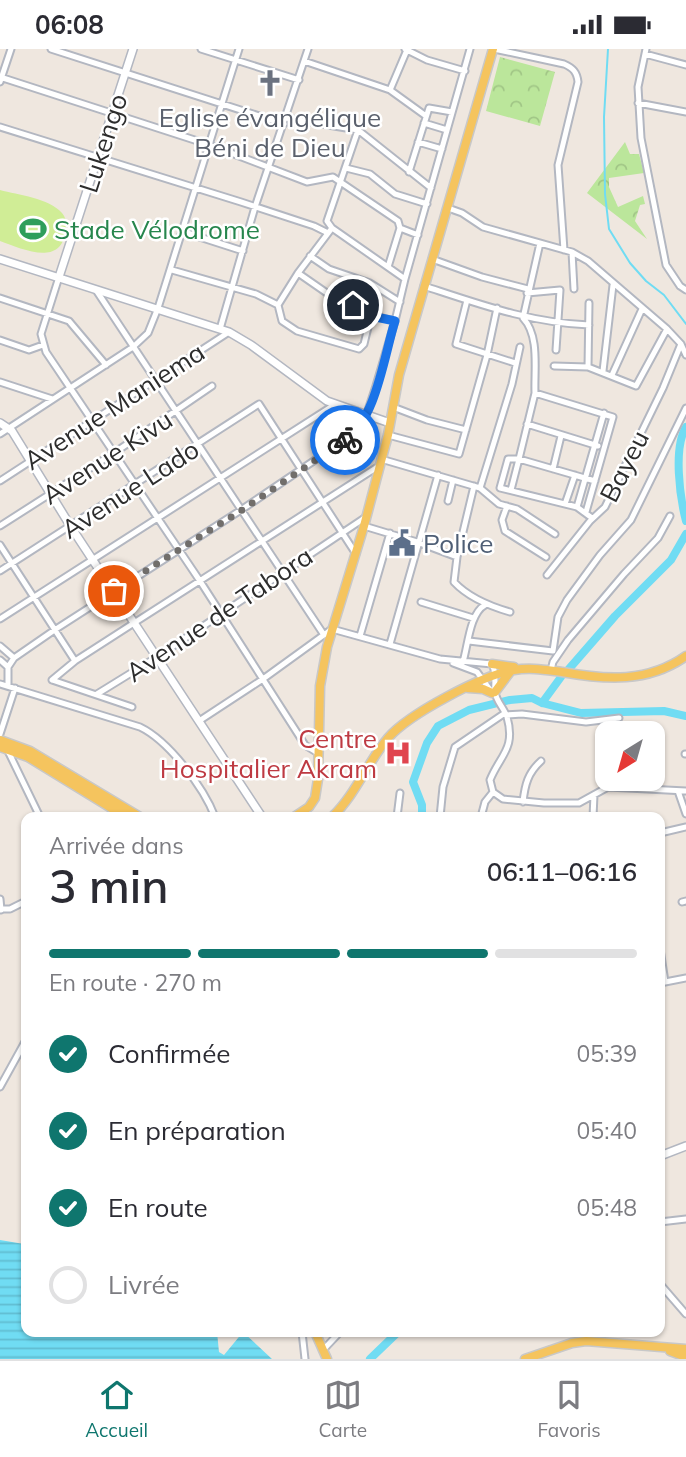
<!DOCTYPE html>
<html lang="fr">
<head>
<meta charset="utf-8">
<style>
  :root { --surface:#fff; --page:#f2f2f3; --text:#2b2b33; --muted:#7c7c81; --line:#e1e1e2; --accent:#0f766e }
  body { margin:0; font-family:Mulish,sans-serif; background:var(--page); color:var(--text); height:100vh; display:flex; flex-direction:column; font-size:26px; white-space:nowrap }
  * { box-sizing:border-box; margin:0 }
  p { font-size:23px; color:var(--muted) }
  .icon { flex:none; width:38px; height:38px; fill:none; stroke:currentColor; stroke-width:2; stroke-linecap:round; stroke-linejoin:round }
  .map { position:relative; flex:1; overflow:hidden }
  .details { position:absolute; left:21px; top:763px; width:644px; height:525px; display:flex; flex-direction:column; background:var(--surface); border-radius:14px; box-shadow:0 2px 5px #0004 }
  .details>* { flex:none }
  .needle { width:46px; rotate:217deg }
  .tools { position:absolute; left:595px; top:672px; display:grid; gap:14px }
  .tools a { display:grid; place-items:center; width:70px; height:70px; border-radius:14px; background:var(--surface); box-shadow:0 2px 5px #0004; font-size:35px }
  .pin { position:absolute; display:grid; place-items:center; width:60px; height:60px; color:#fff; margin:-30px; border:4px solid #fff; border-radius:50%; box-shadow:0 2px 7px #0007 }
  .courier { position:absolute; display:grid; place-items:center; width:70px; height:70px; margin:-35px; border:5px solid #1a73e8; border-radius:50%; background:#fff; color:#222; box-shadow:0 2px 9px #0007 }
  .summary em { font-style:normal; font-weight:600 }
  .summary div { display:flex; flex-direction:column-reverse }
  .summary { display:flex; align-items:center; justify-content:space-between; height:119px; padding:0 28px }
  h1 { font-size:46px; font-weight:600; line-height:52px }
  .bar { display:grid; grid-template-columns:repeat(4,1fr); gap:10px 7px; align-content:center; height:84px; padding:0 28px }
  .bar i { height:9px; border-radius:5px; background:var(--line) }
  .bar .on { background:var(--accent) }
  .bar p { grid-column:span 4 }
  ol { padding:0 28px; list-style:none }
  li { display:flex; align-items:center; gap:21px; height:77px }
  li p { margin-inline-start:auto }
  li .icon { padding:7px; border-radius:50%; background:var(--accent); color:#fff; stroke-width:4 }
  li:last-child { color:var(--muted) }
  li i { width:38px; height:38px; border:4px solid var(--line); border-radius:50% }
  .status { display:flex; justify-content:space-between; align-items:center; height:49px; padding:0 35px; background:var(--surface); direction:ltr }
  .status svg { height:19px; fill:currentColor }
  .tabs { display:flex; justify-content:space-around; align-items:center; height:98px; border-top:2px solid var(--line); background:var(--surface); font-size:19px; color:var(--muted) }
  .tabs a { display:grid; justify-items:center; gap:4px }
  .tabs .on { color:var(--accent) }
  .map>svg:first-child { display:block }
  .forest { fill:url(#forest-crowns) }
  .pitch { fill:#d0ed96 }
  .water { fill:url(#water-rules) }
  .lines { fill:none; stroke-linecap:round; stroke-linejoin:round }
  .stream { stroke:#70dcf3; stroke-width:2 }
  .river { stroke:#70dcf3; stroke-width:8 }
  .street-casing { stroke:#b3b7c1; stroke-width:9 }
  .secondary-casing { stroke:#b3b7c1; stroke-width:10 }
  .primary-casing { stroke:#c8c8c8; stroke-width:11 }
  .street { stroke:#fff; stroke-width:5 }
  .secondary { stroke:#fff; stroke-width:7 }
  .primary { stroke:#f5c45e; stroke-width:8 }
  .done { stroke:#716e6b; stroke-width:7; stroke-dasharray:0 12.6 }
  .route { stroke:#1a73e8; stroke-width:9 }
  .labels { text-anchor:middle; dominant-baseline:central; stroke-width:5; stroke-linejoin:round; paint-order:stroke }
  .worship-label { font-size:26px; fill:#5b616d; stroke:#fff }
  .street-label { font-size:26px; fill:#2d2d2d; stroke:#fff }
  .leisure-label { font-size:26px; fill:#27864d; stroke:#fff; text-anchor:start }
  .service-label { font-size:26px; fill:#4e5e75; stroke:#fff; text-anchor:start }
  .health-label { font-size:26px; fill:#be3a42; stroke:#fff; text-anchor:end }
</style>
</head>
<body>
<div class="status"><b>06:08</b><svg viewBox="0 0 49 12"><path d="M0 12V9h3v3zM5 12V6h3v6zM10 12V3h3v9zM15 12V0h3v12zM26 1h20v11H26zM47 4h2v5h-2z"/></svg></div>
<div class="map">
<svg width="686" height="1310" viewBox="0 0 686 1310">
  <defs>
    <pattern id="forest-crowns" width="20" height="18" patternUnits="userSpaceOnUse" patternTransform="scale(1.75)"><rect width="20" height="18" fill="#bbe69b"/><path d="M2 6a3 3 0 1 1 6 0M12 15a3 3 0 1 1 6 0" fill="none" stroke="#a1c686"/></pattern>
    <pattern id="water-rules" width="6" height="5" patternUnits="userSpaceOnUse" patternTransform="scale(1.75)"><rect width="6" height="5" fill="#70dcf3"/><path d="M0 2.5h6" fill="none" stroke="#61bdd1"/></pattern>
  </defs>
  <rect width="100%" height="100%" fill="#efe7df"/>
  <path class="forest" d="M500,8L555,23L540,77L486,62Z
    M625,93L630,105H639L644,124L609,129V138L618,158L643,147L645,155L640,156L635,172L647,190L587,144Z"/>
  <path class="pitch" d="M0,141C18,146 49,149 62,164C67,170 67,177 65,185C59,218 20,199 0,192Z"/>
  <path class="water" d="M0,1191L24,1195L26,1198V1283H217L219,1303L224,1306L243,1283L272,1310H0Z"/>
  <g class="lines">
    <path class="stream" d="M608,0L604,68L605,145L609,180L630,214L646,232L664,246L686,275"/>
    <path class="river" d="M686,378C673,399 680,449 686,472
      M568,621L615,567L671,511L686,485
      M542,654L561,628
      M422,768V756L413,733L427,694L438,677L469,661L510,651L532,649L542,654L581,664L664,662L686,667
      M370,1310L398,1283"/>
    <defs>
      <path id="street" d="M51,0L284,75
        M201,0L299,31
        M405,0L427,11L465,22
        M494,0L564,15C573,19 577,23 578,33L558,116L564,201
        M646,0L638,38L641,89L666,216L680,237L686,241
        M645,5L686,16
        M304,12L390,41L426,67
        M0,28L210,96L307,133L333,128L398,172L400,179L418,186
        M0,33L11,0
        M390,41L407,1
        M638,54L686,63
        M286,69L358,81L431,139
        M424,74L447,81
        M0,78L241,153L314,177L328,184
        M418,93L442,100
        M346,119L370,125L395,145L427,155
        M409,123L429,59L452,63
        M448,159L462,164L483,178L572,203L588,212L667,280L681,295L686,306
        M332,179L327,172L358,81
        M184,183L243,202
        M572,203L574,240
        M310,207L329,220L370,234L400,253
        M432,210L482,228L528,240
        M388,218L400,179
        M172,221L256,245L278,256L282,272L297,282L359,300L364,295L371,266
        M298,224L334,249L360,258L371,266L395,272
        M59,228L41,285L46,303L200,532L305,696L318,704
        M424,237C479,255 531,274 589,276
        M96,241L324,586
        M527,244L560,241L556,301
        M0,249L69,272L106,316
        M467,251L456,295L515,314
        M278,256L298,224L332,179L405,230
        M220,280L255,158L308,0
        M0,291L29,301L43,296
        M554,317L588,318L636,337L667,280
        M588,318L589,254
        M603,322L613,236
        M612,326L642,260
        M0,333L52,350
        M535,344C534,321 540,287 523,269L540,194
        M393,358L427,371L466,381
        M527,375L598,397
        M0,385L133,298L148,284L158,259L239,0
        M388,386L459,405L487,306L497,259
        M381,410L480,439L499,455L517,460L555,485
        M553,420L561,387
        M0,432L229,283
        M474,437L457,508L454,533C469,549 489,557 510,563
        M480,439L512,335L520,298
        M511,441L519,410L595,432
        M448,452L453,431
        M565,455L575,426
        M507,457L502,471L505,482L546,508
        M577,458L604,364
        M586,463L613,368L535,344L519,410H508L500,439L577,458L592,469
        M0,477L114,404L212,337
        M364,477L417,493L457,508
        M0,496L75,612
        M0,522L259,355L356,505
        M547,526L590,472L605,458L663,339L681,295
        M421,553L473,569
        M0,570L334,356
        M360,587L390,484
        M469,592L553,602
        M390,595L438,426
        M0,597L14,609
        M553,602L558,568L567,551L600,506L631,471L686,359
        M440,610L492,615C497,624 494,633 495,643C496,652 504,659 507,668C516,700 500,706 490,731L493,743L503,750L544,754H579L608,738L686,742
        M0,611L8,618V637
        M463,613C468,596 470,564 485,556
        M453,614L477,623L491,642
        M8,618L14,609L56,580L241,461L358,382L366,367L375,340L395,272L405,230L470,0
        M551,621L553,613L568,591L624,525L658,489L670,467
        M52,631L75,612L134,574L379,417
        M52,631L132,658
        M0,635L140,678C169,692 204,739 215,768
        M97,645L157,608L366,468
        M506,666L522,665L586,673L619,669
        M199,672L263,630L332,580L440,610
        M0,685L15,639
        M8,702L40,768
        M685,705H686
        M678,742L686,765
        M523,753C525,735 528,724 541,712
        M397,768L400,744
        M440,768L443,738L455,698L505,664
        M481,768L485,753L493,743
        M593,768L594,746
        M660,784L686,778
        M0,850L1,861
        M682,853L686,852
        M0,860H10L26,852
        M660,900L665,933
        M660,934L686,929
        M0,1038L26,991
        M660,1173L686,1170
        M660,1235L686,1265
        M302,1283L305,1310
        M323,1301L340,1283"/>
      <path id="secondary" d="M0,210L229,283L251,296L327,352L390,374
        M59,228L133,0
        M0,374L12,382L71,478L262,768
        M660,1107L686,1097"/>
      <path id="primary" d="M492,615L514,618
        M468,639L483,640L492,644
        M495,643L510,623
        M0,691L30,702L140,768
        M0,698L28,708L126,768
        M294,768L309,758L315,749L318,730L320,637L327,598L364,477L388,386L399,326L493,0
        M332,768C356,745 367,714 388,689C409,665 482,626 514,621C531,618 546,621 562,623C606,631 648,634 686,607
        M315,1283L327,1310
        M670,1302L686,1308
        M525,1310L572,1294L586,1292L686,1300"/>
    </defs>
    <use href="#street" class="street-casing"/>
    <use href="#secondary" class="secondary-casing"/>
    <use href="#primary" class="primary-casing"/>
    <use href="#street" class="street"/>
    <use href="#secondary" class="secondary"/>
    <use href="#primary" class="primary"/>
  </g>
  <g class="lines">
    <path class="done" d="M114,542L242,461L345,391"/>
    <path class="route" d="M345,391C376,371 384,307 395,272L371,267L364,260L353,256"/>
  </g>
  <defs>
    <symbol id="church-bare" viewBox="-9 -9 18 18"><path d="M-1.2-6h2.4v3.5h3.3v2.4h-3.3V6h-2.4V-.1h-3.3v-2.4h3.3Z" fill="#6b7280" stroke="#fff" stroke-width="2.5" paint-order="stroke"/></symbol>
    <symbol id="stadium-bare" viewBox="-9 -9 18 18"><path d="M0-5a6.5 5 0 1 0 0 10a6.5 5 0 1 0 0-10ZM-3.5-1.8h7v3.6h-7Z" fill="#2e9e5b" stroke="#fff" stroke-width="2.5" paint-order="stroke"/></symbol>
    <symbol id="civic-bare" viewBox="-9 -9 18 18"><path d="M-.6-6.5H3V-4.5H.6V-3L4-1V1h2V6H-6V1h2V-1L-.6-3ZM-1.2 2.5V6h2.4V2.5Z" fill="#5c6f8a" stroke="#fff" stroke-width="2.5" paint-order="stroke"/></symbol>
    <symbol id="hospital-bare" viewBox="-9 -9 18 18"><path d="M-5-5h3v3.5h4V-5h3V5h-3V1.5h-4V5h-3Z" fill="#e0444e" stroke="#fff" stroke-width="2.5" paint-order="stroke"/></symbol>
  </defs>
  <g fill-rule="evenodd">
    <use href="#church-bare" x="251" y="15" width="38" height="38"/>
    <use href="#stadium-bare" x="14" y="161" width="38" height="38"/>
    <use href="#civic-bare" x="383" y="475" width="38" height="38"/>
    <use href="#hospital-bare" x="379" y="685" width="38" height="38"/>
  </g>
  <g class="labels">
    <g class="worship-label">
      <text x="270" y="68">Eglise évangélique<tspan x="270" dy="30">Béni de Dieu</tspan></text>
    </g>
    <g class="street-label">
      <text transform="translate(103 94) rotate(-72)">Lukengo</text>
      <text transform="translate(114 357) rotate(-33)">Avenue Maniema</text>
      <text transform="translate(107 408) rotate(-33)">Avenue Kivu</text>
      <text transform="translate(624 417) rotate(-63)">Bayeu</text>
      <text transform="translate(130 440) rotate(-33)">Avenue Lado</text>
      <text transform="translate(219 565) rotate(-34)">Avenue de Tabora</text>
    </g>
    <g class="leisure-label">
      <text x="54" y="180">Stade Vélodrome</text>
    </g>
    <g class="service-label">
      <text x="423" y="494">Police</text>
    </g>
    <g class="health-label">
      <text x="377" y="689">Centre<tspan x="377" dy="30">Hospitalier Akram</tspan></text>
    </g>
  </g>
</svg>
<div class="tools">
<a><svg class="needle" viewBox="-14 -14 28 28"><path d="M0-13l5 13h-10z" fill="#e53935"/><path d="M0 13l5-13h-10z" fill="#7c7c81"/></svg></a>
</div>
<div class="pin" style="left:114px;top:542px;background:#ea580c"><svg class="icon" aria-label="bag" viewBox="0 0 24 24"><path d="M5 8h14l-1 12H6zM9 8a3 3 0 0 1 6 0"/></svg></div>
<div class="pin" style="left:353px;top:256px;background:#1f2937"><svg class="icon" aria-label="home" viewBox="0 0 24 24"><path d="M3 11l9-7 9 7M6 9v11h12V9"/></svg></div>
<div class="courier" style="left:345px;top:391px"><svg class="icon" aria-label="bike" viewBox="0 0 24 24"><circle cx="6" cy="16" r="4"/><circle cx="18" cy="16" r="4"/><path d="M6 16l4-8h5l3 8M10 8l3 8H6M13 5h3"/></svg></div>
<section class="details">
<div class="summary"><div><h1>3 min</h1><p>Arrivée dans</p></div><em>06:11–06:16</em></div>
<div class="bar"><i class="on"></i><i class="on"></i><i class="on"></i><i></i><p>En route · 270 m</p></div>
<ol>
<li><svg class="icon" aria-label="check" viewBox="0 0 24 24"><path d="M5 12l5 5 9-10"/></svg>Confirmée<p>05:39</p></li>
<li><svg class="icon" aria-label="check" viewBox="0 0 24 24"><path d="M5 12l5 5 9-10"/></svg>En préparation<p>05:40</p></li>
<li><svg class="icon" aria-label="check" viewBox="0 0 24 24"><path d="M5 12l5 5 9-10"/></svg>En route<p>05:48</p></li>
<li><i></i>Livrée</li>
</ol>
</section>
</div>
<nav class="tabs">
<a class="on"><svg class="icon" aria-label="home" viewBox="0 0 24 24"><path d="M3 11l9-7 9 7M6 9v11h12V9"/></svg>Accueil</a>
<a><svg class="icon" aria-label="map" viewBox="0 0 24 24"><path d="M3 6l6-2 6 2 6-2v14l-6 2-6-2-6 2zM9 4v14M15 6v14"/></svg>Carte</a>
<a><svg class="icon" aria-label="saved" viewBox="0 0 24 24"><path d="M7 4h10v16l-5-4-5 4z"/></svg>Favoris</a>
</nav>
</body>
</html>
